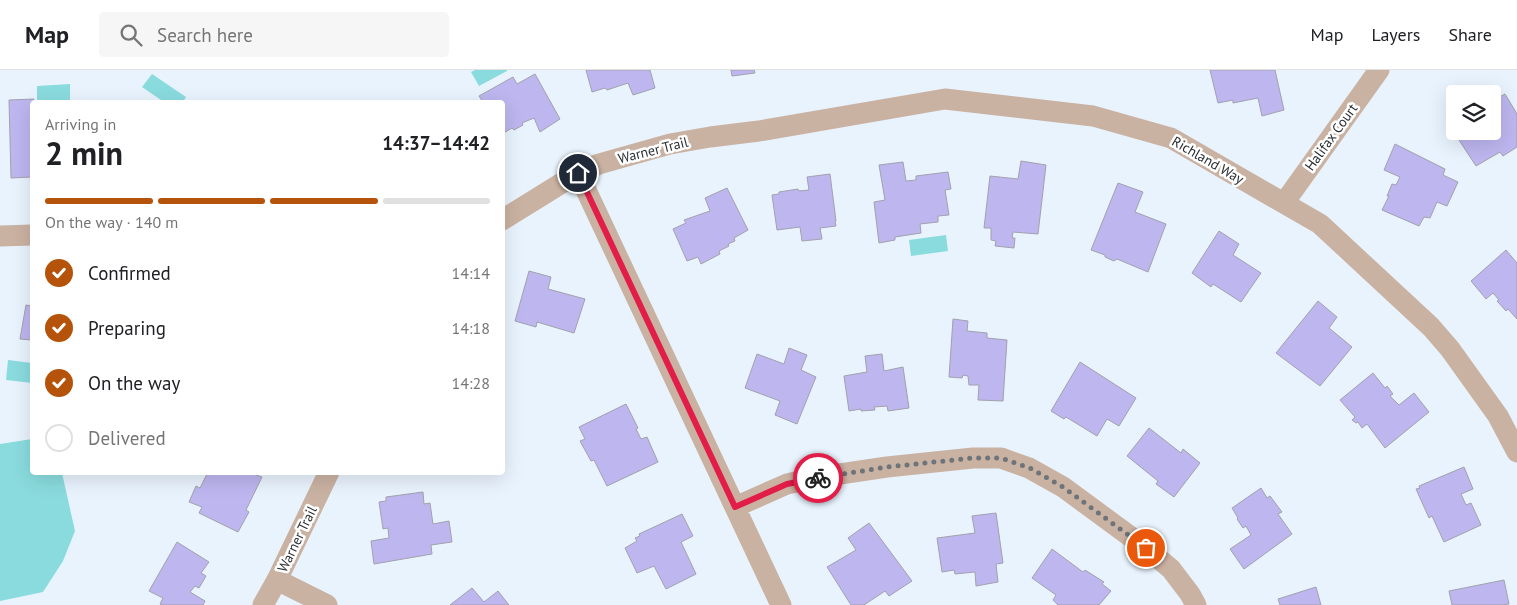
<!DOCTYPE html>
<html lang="en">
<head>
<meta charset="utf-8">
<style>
  :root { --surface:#fff; --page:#f6f6f6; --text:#202124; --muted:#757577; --line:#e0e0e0; --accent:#b45309 }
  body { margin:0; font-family:"PT Sans",sans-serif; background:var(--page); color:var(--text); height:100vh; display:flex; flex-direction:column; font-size:19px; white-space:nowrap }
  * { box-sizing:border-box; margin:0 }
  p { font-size:16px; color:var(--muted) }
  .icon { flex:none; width:28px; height:28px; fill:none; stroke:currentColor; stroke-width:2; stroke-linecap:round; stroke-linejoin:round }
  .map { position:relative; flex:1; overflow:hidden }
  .sheet { position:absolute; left:30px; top:30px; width:475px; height:375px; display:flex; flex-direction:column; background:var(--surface); border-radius:5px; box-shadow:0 5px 20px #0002 }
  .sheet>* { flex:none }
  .controls { position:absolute; left:1446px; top:15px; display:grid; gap:10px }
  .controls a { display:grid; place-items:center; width:55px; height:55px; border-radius:5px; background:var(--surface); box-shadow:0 5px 20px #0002; font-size:25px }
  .pin { position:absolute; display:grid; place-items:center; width:42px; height:42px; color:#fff; margin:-21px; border:2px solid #fff; border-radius:50%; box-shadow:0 1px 5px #0007 }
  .courier { position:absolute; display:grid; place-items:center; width:50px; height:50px; margin:-25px; border:4px solid #e11d48; border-radius:50%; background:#fff; color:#222; box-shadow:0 1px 6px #0007 }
  .headline em { font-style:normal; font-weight:700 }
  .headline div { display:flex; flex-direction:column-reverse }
  .headline { display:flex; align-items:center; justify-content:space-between; height:85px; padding:0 15px }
  h1 { font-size:32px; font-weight:700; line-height:38px }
  .bar { display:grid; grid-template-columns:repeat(4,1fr); gap:8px 5px; align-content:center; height:60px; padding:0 15px }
  .bar i { height:6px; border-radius:4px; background:var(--line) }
  .bar .active { background:var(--accent) }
  .bar p { grid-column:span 4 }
  ol { padding:0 15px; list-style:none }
  li { display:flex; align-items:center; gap:15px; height:55px }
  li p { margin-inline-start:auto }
  li .icon { padding:5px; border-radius:50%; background:var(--accent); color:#fff; stroke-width:4 }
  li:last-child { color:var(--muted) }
  li i { width:28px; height:28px; border:2px solid var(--line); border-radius:50% }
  header { display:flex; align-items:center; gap:30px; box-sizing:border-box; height:70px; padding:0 25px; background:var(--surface); border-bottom:1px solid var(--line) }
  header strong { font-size:24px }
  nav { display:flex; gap:28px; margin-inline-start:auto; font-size:18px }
  .search { width:350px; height:45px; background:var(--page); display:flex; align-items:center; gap:12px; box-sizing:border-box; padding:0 18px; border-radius:5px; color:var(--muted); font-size:19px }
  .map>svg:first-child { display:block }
  .water { fill:#8adbde }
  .building { fill:#bdb6ef; stroke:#a2a1ad }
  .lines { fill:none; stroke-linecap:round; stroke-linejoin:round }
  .street { stroke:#cab2a2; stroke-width:21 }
  .done { stroke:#6e7479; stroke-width:5; stroke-dasharray:0 9 }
  .route { stroke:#e11d48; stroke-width:6 }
  .labels { text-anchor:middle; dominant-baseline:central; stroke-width:5; stroke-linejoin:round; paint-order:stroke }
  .street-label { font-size:14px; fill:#2b2f32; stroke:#fff }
</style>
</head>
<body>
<header>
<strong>Map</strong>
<div class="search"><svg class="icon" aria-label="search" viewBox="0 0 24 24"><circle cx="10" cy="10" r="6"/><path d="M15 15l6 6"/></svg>Search here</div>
<nav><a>Map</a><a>Layers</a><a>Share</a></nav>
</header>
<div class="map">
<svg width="1517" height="535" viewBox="0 0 1517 535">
  <rect width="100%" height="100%" fill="#e9f3fd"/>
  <path class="water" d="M475,0H507V1L479,16L471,2Z
    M152,4L186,27L183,32H164L142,17Z
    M70,14V32H37V16Z
    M946,165L948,181L911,186L909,170Z
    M8,290L32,293V313L6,310Z
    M32,369V402L62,403L75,461L63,491L43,522L0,531V374Z"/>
  <path class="building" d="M586,0H650L655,18L633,25L628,13L607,20L605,18L592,22Z
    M731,0H754L755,3L732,6Z
    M1210,0H1275L1284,40L1262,46L1258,28L1233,33V30L1218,33Z
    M535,4L560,49L540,62L534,48L522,53L523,55L514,60L512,58L502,64V32H483L479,26L513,7L517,14Z
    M1505,24L1517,44V77L1503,86L1500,82L1476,96L1457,67L1467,61H1492V31Z
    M34,29V32H32V107L11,108L9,30Z
    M1395,74L1445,99L1443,105L1458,112L1447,136L1437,132L1430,148L1424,147L1419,156L1382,140L1389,126H1387L1392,114L1396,115L1400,107L1384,100Z
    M1021,91L1046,95L1038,164L1013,162L1012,168H1015L1014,178L995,176L996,171L991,170V158H984L990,106L1018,109Z
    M903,92L906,111L916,110V106L948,102L951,119L945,120L949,145L938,146V152L920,154L921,163L895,167V170L879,173L874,132L885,130L879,95Z
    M830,104L836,151H835L836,156L820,158L822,169L802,171L800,157L777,160L772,125L779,124V122L798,119L799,121L809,120L807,107Z
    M1118,113L1143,122L1135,142L1166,154L1148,202L1117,189L1114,191L1105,187V185L1091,180Z
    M727,118L748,160L734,168L735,171L728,174L729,176L719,181L720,184L701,194L698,187L687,191L673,159L686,153L684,150L710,141L705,128Z
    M1219,161L1239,174L1233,185L1261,203L1241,232L1213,214L1211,217L1192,203Z
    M1506,180L1517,193V249L1508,239L1506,241L1497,231L1499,230L1493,223L1486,229L1471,211Z
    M529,201L551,207L548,219L585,229L574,263L537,252L536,257L515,251Z
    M1318,231L1337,247L1329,258L1352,277L1320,316L1276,283Z
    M26,235L32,236V270L20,269Z
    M953,249L968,251L967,261L987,263V268L1007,270L1003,331L978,330L979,315H969L968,306L963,305L962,308L949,307Z
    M789,278L807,285L801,300L816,307L797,354L775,345L780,331L745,318L757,284L784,294Z
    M882,284L884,301L903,297L909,338L888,341L887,336L874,337L875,340L861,341V339L849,341L844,306L867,302L865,286Z
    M1080,292L1136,328L1119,356L1107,349L1097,366L1066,347L1064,349L1051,341Z
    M1373,303L1385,318L1387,316L1393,324L1390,326L1399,335L1414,323L1429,342L1385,378L1367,354L1362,358L1358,352L1356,353L1352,350L1355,347L1340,330Z
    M626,334L638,358L636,359L641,369L647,367L658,392L607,416L594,390L591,391L580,371L585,369L579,357Z
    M1149,358L1181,383L1183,379L1200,393L1174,427L1156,414L1158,411L1127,386Z
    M1464,397L1473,419L1461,424L1466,435L1471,433L1481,455L1444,472L1432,446L1429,448L1416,419L1420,418L1419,416Z
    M208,402H257L256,405L262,407L246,440L249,442L238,462L199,443L202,437L189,432L196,416L200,418Z
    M1261,418L1267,428L1270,426L1282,442L1278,444L1292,464L1244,499L1230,479L1251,465L1246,456L1243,458L1237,449L1238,448L1232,438Z
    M423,422L424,434L430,433L433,454L449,451L452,472L431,475L432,484L374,494L371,471L389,468L388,458L383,459L379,432L386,431V427Z
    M996,443L1003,493L996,494L998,512L976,516L975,502L955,504L954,500L942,502L937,468L975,463L972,446Z
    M682,444L693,466L681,472L696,504L666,519L654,496L637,503L625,478L637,471L635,468L640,466L639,464Z
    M869,453L912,511L889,526L885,521L864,535H851L827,497L856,480L848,468Z
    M177,472L209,492L201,503L206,506L199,518L195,516L190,522L205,531L203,535H162L160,534L163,528L149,521Z
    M1052,479L1083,502L1085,500L1104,512L1102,514L1111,521L1099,535H1058L1053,530L1056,525L1032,508Z
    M1504,510L1509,534L1502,535H1452L1449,521Z
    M1316,517L1321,535H1280L1278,529Z
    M472,518L484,532L498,521L509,535H450Z"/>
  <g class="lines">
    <path class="street" d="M578,103L781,535
      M1284,133L1379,0
      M502,150L578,103L599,94L670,74L710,67L759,61L945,29L1093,46L1171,68L1320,154L1431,257L1450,279L1498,346L1517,382
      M0,166L32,165
      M735,437L787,414L813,408L887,397L973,388H1001L1029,398L1063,417L1146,478L1171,499L1190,524L1196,535
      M277,510L327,535
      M263,535L277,510L329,402"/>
  </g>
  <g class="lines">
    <path class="done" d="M818,408L887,397L973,388H1001L1030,398L1063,417L1146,478"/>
    <path class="route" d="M578,103L735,437L787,414L818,408"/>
  </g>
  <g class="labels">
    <g class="street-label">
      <text transform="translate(1331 67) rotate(-54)">Halifax Court</text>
      <text transform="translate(653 80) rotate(-14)">Warner Trail</text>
      <text transform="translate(1208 90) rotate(30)">Richland Way</text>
      <text transform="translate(297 469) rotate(-64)">Warner Trail</text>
    </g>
  </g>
</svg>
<div class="controls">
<a><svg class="icon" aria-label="layers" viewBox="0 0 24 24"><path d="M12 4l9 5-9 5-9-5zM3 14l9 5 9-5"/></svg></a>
</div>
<div class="pin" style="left:1146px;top:478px;background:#ea580c"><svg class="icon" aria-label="bag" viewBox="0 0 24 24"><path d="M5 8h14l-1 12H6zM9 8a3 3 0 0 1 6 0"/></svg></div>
<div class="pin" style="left:578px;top:103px;background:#1f2937"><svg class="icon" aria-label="home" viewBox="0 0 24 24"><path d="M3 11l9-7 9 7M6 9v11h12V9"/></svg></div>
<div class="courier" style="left:818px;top:408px"><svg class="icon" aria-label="bike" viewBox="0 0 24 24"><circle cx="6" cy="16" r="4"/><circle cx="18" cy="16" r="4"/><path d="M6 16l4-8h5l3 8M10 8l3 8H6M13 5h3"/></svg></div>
<section class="sheet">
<div class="headline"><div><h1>2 min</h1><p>Arriving in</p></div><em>14:37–14:42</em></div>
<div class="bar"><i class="active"></i><i class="active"></i><i class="active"></i><i></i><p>On the way · 140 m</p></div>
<ol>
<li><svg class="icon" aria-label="check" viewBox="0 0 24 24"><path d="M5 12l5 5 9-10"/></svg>Confirmed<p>14:14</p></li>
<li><svg class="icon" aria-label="check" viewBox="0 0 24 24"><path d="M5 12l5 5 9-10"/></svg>Preparing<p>14:18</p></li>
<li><svg class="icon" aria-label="check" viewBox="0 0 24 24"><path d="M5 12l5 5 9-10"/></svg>On the way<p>14:28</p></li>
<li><i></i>Delivered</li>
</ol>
</section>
</div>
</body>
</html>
